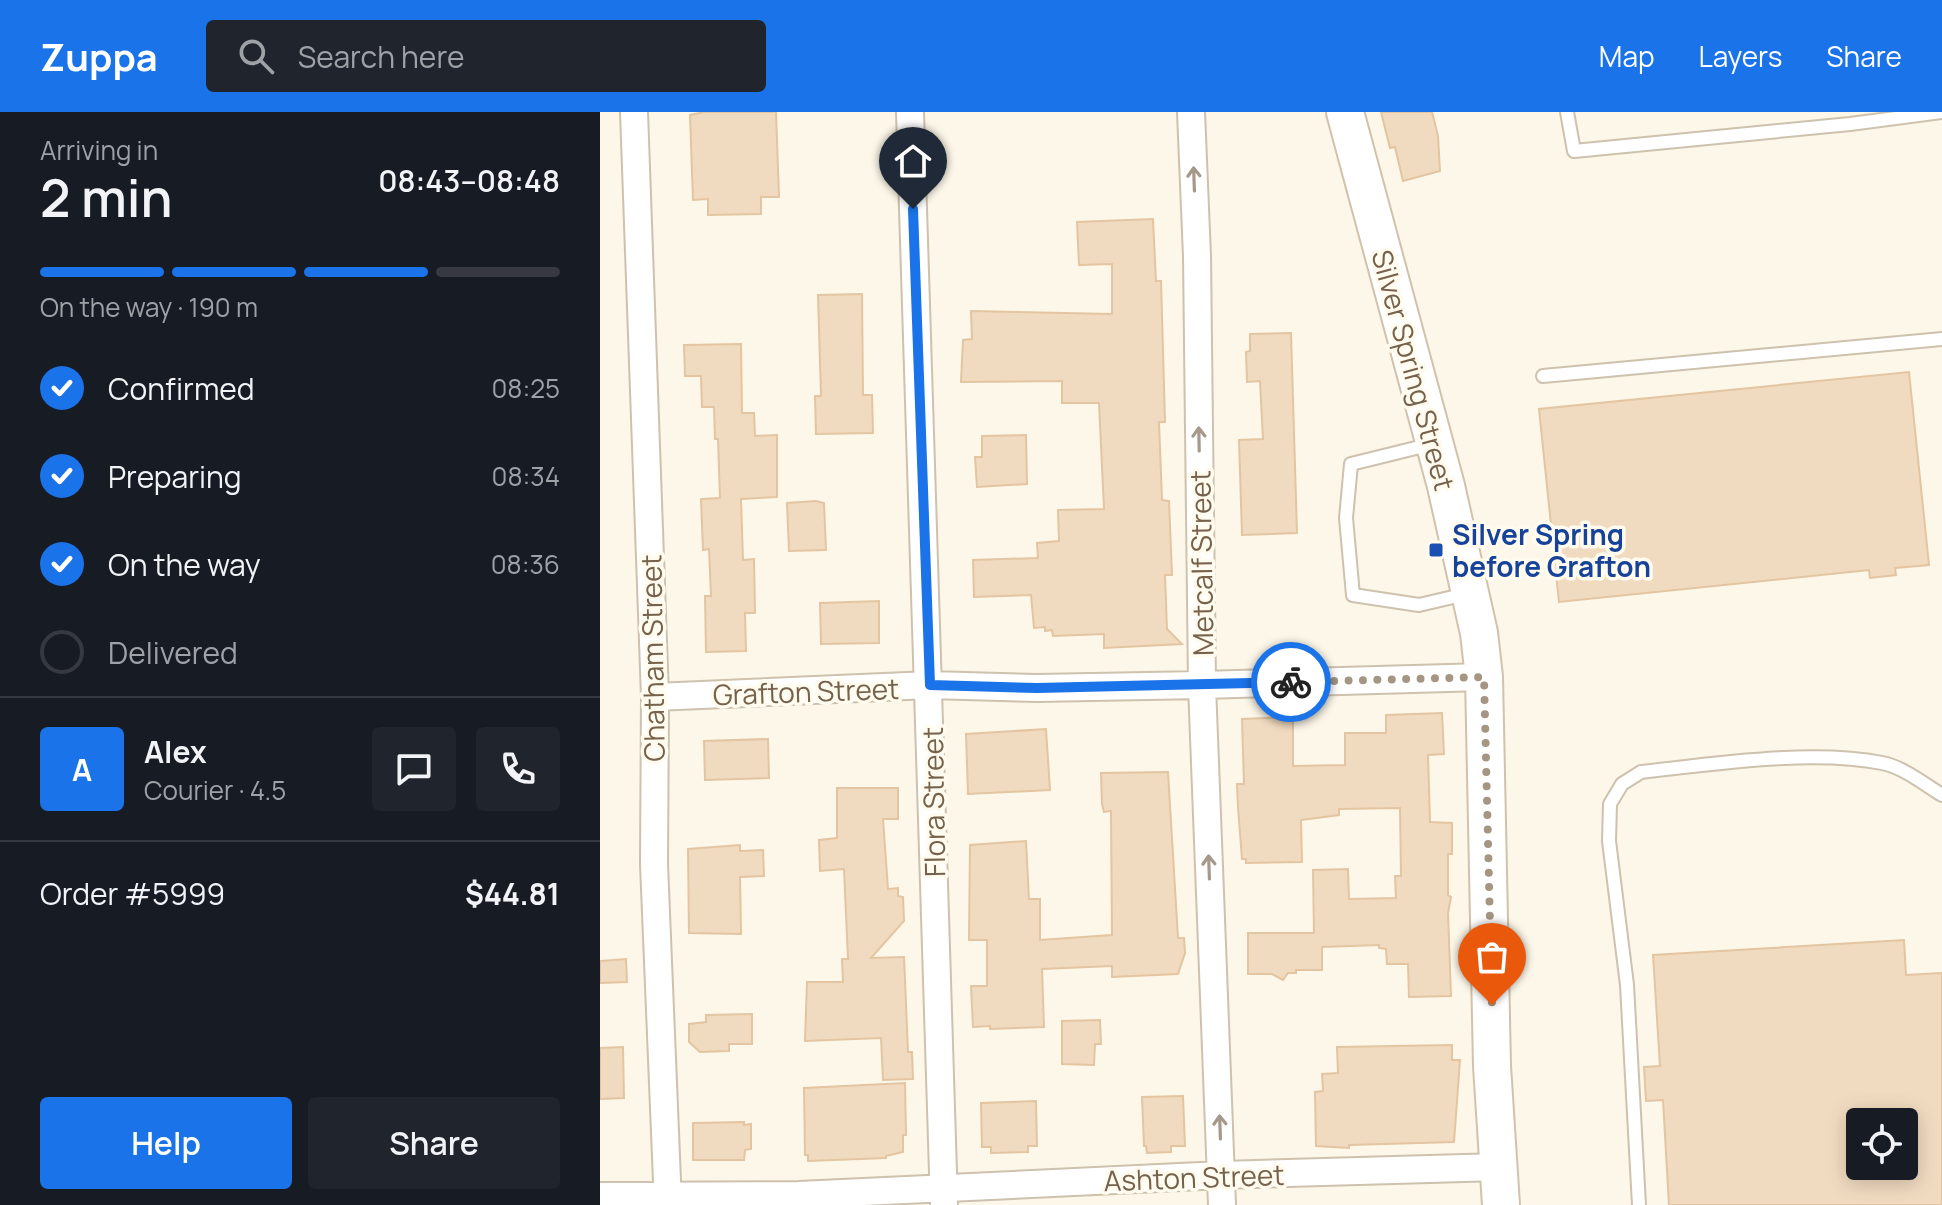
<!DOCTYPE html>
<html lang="en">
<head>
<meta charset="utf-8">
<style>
  :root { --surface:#171b24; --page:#20242c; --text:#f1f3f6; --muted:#9ea1a6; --line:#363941; --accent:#1a73e8 }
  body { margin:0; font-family:Manrope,sans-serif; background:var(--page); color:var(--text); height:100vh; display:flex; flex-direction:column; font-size:30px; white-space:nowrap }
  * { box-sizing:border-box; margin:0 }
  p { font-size:26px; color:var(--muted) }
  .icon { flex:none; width:44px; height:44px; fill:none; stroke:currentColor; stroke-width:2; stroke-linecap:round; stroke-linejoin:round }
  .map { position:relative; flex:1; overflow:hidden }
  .details { display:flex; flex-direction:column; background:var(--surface); width:600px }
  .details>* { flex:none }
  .buttons { position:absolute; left:1246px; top:996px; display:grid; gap:16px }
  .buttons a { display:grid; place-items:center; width:72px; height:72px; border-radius:8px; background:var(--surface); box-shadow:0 4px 20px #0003; font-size:40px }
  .pin { position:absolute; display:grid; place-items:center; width:68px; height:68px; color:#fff; margin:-82px -34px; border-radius:50% 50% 50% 0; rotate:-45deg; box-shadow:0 0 8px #0007 }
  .pin .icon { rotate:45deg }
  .courier { position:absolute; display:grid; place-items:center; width:80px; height:80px; margin:-40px; border:6px solid #1a73e8; border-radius:50%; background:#fff; color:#222; box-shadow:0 2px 10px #0007 }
  .headline em { font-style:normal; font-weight:600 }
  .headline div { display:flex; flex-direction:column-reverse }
  .headline { display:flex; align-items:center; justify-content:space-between; height:136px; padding:0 40px }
  h1 { font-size:52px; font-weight:600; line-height:60px }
  .bar { display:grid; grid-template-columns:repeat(4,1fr); gap:12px 8px; align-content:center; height:96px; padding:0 40px }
  .bar i { height:10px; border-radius:6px; background:var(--line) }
  .bar .current { background:var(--accent) }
  .bar p { grid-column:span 4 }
  .line { display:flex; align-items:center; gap:20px; padding:0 40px; border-top:2px solid var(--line) }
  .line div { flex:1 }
  .round { display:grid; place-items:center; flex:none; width:84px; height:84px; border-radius:8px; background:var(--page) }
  ol { padding:0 40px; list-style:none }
  li { display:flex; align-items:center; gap:24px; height:88px }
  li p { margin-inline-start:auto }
  li .icon { padding:8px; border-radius:50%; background:var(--accent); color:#fff; stroke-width:4 }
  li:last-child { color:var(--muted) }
  li i { width:44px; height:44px; border:4px solid var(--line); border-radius:50% }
  .button { display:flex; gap:16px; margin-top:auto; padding:16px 40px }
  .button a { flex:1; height:92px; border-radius:8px; background:var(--accent); color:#fff; font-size:32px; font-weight:600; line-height:92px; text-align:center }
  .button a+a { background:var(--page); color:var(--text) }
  header { display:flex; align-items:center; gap:48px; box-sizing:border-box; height:112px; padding:0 40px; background:var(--accent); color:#fff }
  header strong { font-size:38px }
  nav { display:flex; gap:44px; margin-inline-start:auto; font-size:28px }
  .search { width:560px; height:72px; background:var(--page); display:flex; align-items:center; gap:20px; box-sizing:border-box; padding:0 28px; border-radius:8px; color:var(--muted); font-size:30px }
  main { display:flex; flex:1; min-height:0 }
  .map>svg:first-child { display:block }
  .building { fill:#f1dbc0; stroke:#e3c5a1; stroke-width:2; fill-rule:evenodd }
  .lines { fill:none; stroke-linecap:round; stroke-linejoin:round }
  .service-casing { stroke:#cec1ae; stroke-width:16 }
  .minor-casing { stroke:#cec1ae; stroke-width:30 }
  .secondary-casing { stroke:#d1c2ab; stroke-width:40 }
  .service { stroke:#fff; stroke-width:12 }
  .minor { stroke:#fff; stroke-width:26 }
  .secondary { stroke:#fff; stroke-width:36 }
  .oneway { stroke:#a6998b }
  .done { stroke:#a59683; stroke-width:8; stroke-dasharray:0 14.4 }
  .route { stroke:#1a73e8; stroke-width:10 }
  .transit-dot { fill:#1a4fb4; stroke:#fffbee; stroke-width:3 }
  .labels { text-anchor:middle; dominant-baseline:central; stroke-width:7; stroke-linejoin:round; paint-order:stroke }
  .street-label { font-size:28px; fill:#76624c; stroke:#fffbee }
  .transit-label { font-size:28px; font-weight:bold; fill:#164399; stroke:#fffbee; text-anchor:start }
</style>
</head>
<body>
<header>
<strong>Zuppa</strong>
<div class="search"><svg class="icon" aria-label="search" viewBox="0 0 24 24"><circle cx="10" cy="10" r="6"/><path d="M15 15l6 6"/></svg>Search here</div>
<nav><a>Map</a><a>Layers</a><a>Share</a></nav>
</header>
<main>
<section class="details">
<div class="headline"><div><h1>2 min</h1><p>Arriving in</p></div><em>08:43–08:48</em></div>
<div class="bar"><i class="current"></i><i class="current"></i><i class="current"></i><i></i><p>On the way · 190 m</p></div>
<ol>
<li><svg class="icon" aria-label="check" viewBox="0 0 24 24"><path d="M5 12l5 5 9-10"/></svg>Confirmed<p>08:25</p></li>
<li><svg class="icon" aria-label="check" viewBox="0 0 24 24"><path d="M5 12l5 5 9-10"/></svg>Preparing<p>08:34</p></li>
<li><svg class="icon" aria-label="check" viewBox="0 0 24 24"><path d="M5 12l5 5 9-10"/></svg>On the way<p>08:36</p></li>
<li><i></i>Delivered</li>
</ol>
<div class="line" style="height:144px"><b class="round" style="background:var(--accent);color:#fff">A</b><div><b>Alex</b><p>Courier · 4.5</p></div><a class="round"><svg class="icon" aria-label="chat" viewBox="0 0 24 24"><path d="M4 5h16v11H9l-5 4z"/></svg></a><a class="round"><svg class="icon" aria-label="phone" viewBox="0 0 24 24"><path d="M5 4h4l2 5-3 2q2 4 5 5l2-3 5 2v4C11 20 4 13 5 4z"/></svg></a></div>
<div class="line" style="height:104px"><div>Order #5999</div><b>$44.81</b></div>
<div class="button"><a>Help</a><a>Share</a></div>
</section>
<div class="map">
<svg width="1342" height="1093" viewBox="0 0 1342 1093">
  <rect width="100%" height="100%" fill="#fcf7e8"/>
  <path class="building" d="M104,0H176L179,85H161V102L108,103V87L93,88L90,3Z
    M781,0H832L838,24L840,59L803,69L795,35L790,36Z
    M553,107L556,169H561L565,310H559L562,388L569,389L572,463H565L567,517L582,532L504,536V522L453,524L452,518L445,519V515L434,516L431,483L374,485L373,448L438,446L437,431L459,429L458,398L504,397L499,291H462V269L361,270L363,228L372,227L371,199L512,202V152L479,153L477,110Z
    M262,182L263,283H272L273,321L216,322L215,284H221L218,183Z
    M691,221L697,421L642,423L639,328L663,327L660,269L647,270L646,240L650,239V222Z
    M141,232L142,301H154L155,324L177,323V385L141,387L143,448L154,447L155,501H145L146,539L106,540L105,484H111L109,437L103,438L101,387L120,386L118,327H115L114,295H102L101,264H85L84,233Z
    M1309,260L1329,453L1295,456L1296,463L1270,466L1269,458L959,490L939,297Z
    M426,323L427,372L377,375L375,345H382V324Z
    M216,389L224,391L226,438L189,439L187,391Z
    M279,489V531L221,532L220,491Z
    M842,601L844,642L828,643L830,710L852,711V742H848V783L851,785L848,801L851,884L809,885L808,852H787L786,837L779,836V833L722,835V858H696V861H688L683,868L672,862H648V821H714L713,758L748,757L749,787L796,786L795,764H801L800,696L739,697V703L701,708L702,750L646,751V747H642L638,695L637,672H644L642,607L693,605V654L745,653V621H786V603Z
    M446,617L450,678L368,682L366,622Z
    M168,627L169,666L105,668L104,629Z
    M568,660L578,826H584L585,841L578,862L512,865V854L442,857L444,915L390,917V914L373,915L371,874H387V828H369L370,733L426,729L429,787H440V828L512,823L511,699L504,700L502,692L501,661Z
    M237,676H298V707H283L288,777L298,776V784L303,785L304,809L271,846L304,845L308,940H312L313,967L283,968L281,926L205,929L207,870H243L242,847H248L244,757L220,759L219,728L237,726Z
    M140,733V739L163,738L164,764L140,765L141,822L89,821L88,737Z
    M1304,828L1306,863L1342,861V1093H1069L1063,988L1046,989L1044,955L1060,954L1053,843ZM1260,1010H1304V1054H1260Z
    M26,847L27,870L0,871V849Z
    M152,902V932H129V939L100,940L89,930V912L106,910V903Z
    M500,908L501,932H495L494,953L462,952V909Z
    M852,933V948H860L854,1030L749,1033V1036L716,1034L715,980L723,979L722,962L738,961L737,935Z
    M23,935L24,986L0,987V936Z
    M305,971L306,1023H303V1040L286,1044V1046L208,1049V1043H205L204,976Z
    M583,984L585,1034H571V1040L547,1041L546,1034H544L542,985Z
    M436,989L437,1034H428V1040L391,1041V1035H382L381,991Z
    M144,1010V1013L151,1012V1037L145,1038L144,1048H93V1011Z"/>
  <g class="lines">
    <defs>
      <path id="service" d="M967,0L974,39L1250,12L1342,0
        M943,264L1342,227
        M832,332L751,352L746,406L753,483L819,493L866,482
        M1039,1093L1027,873L1009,729L1010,692L1022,672L1041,660C1113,652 1212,637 1282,651C1303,655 1324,672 1342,683"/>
      <path id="minor" d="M34,0L55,585L54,752L68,1093
        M310,0L344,1093
        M591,0L597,144L602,573L622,1093
        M55,585L330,573L437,576L602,573L884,565
        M0,1084L199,1083L622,1063L900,1055"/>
      <path id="secondary" d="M745,0L846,374L879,521L884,565L892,954L901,1093"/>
    </defs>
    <use href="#service" class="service-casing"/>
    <use href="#minor" class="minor-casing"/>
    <use href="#secondary" class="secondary-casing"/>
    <use href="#service" class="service"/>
    <use href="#minor" class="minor"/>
    <use href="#secondary" class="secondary"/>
  </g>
  <defs><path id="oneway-shaft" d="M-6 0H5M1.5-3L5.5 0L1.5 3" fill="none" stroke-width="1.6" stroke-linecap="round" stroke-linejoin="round" transform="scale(2)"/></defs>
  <g class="oneway">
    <use href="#oneway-shaft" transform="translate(594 67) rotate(-92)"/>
    <use href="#oneway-shaft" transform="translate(599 327) rotate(-91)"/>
    <use href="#oneway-shaft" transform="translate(609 755) rotate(-92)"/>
    <use href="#oneway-shaft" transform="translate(620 1015) rotate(-92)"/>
  </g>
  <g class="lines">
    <path class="done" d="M691,570L884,565L892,893"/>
    <path class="route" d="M313,97L330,573L437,576L691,570"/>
  </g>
  <rect class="transit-dot" x="828" y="430" width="16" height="16" rx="4"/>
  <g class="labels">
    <g class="street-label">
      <text transform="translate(814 258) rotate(75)">Silver Spring Street</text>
      <text transform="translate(601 451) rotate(-91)">Metcalf Street</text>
      <text transform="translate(52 546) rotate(-91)">Chatham Street</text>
      <text transform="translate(206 579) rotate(-2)">Grafton Street</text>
      <text transform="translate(333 690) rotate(-91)">Flora Street</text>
      <text transform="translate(594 1065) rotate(-2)">Ashton Street</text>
    </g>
    <g class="transit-label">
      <text x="852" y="422">Silver Spring<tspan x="852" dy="32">before Grafton</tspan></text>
    </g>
  </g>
</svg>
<div class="buttons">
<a><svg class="icon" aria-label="locate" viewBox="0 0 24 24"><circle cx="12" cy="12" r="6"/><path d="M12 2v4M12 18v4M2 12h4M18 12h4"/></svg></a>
</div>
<div class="pin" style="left:892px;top:893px;background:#ea580c"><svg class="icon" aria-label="bag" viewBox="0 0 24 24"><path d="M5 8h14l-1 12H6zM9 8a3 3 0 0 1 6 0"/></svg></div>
<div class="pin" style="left:313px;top:97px;background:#1f2937"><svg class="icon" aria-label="home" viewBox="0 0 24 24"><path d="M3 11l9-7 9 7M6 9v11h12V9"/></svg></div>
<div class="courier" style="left:691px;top:570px"><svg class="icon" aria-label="bike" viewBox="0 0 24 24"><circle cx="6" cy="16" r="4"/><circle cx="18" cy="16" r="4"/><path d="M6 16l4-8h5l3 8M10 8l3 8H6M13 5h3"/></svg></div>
</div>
</main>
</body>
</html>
